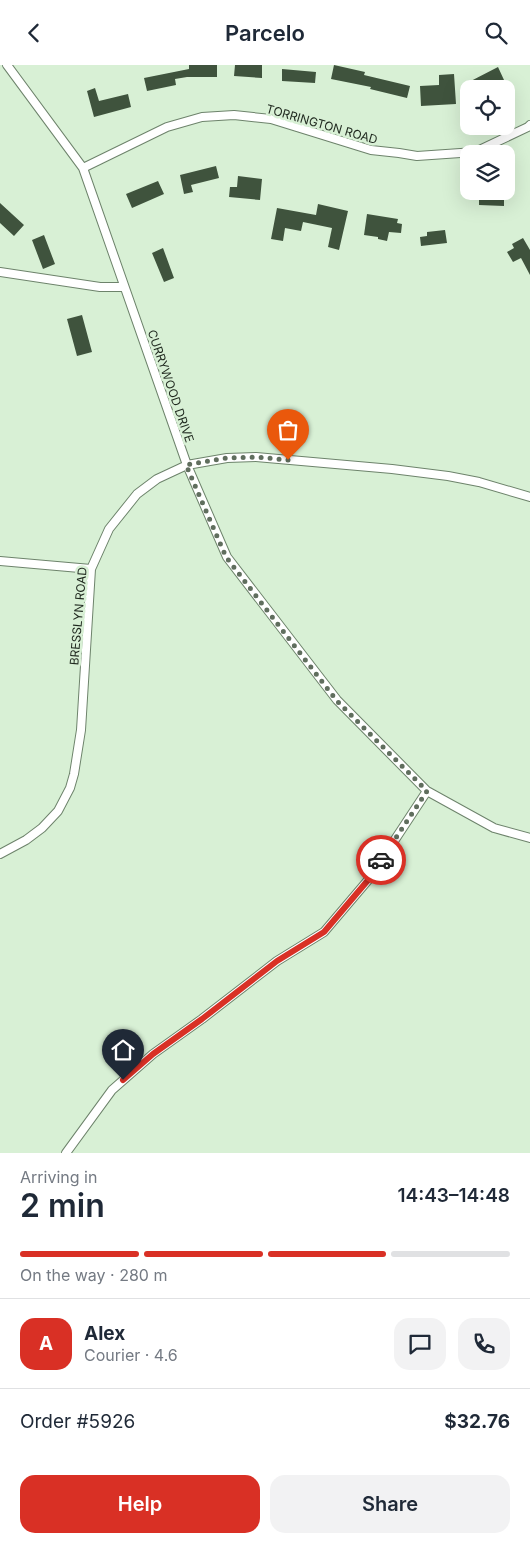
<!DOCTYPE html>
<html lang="en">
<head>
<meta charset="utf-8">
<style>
  :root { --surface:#fff; --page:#f2f2f3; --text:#1f2937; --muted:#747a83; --line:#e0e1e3; --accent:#d93025 }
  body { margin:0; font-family:Inter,sans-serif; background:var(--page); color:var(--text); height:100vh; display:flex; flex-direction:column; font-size:19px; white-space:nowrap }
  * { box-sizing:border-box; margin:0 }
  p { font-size:16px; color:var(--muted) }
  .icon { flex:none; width:28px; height:28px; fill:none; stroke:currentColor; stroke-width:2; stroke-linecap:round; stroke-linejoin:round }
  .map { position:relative; height:1088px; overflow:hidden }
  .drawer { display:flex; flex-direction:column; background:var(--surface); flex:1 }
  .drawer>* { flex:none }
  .tools { position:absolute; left:460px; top:15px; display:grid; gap:10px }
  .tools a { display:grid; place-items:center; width:55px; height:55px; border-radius:10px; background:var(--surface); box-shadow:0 5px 20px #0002; font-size:25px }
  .pin { position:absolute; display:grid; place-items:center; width:42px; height:42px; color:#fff; margin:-51px -21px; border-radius:50% 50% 50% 0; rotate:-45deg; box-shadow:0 0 5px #0007 }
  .pin .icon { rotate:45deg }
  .courier { position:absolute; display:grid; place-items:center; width:50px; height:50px; margin:-25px; border:4px solid #d93025; border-radius:50%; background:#fff; color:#222; box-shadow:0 1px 6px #0007 }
  .overview em { font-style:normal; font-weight:600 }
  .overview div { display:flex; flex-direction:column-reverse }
  .overview { display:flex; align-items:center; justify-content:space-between; height:85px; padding:0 20px }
  h1 { font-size:32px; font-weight:600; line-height:38px }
  .bar { display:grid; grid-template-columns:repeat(4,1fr); gap:8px 5px; align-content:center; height:60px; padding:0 20px }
  .bar i { height:6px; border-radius:4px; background:var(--line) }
  .bar .active { background:var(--accent) }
  .bar p { grid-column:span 4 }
  .line { display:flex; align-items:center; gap:12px; padding:0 20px; border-top:1px solid var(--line) }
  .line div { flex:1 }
  .round { display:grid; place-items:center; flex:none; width:52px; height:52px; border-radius:15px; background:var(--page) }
  .cta { display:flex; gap:10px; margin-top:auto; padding:10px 20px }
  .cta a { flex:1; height:58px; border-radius:15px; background:var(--accent); color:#fff; font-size:20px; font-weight:600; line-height:58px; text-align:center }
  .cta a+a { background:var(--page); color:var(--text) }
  header { display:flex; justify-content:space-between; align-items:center; height:65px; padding:0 20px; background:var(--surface); font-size:22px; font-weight:600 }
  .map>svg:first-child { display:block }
  .building { fill:#3f533d }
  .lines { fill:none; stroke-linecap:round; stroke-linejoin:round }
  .minor-casing { stroke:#6d836b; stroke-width:10 }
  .minor { stroke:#fff; stroke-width:8 }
  .done { stroke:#606e5e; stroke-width:5; stroke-dasharray:0 9 }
  .route { stroke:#d93025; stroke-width:6 }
  .labels { text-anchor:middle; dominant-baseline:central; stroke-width:5; stroke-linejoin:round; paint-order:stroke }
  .street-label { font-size:12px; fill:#1f281e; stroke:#d8f0d5 }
</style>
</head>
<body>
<header><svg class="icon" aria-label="back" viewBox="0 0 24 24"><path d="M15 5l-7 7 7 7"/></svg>Parcelo<svg class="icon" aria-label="search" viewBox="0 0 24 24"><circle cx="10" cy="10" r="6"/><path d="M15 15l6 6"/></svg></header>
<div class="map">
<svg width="530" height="1088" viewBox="0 0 530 1088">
  <rect width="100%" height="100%" fill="#d8f0d5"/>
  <path class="building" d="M189,0H217V12H187L175,14L176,20L147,26L144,13L189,4Z
    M235,0H262V13L234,11Z
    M334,0L365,7L364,10L410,21L407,33L370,24L371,22L331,14Z
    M498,2L504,15L486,24H467L465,19Z
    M282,4L316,7L315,18L282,16Z
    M454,9L456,39L421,41L420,21L439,20V10Z
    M95,23L99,36L128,29L131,42L94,52L87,26Z
    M216,101L219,113L191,120L193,127L184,129L180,110Z
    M238,111L262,114L260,135L229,132L230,122H237Z
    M158,116L164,129L132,143L126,129Z
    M468,126H504V141L479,140V135L468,134Z
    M0,138L24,160L14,171L0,158Z
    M318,139L348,146L339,185L328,182L332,163L303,157L301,166L285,163L283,176L271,174L277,143L316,150Z
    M367,149L398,154L397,158L402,159L401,168L389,167L387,176L378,174V172L364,170Z
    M445,165L447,178L421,181L420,172L427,171V167Z
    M44,170L55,199L43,204L32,175Z
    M523,173L530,185V210L521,193L513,197L507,187L514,183L512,179Z
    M163,183L174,213L164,217L152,188Z
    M82,250L92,287L77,291L67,254Z"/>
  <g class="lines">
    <defs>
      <path id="minor" d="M7,0L83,103L187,400L227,492L337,635L427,726L494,763L530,773
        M83,103L167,62L202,52L234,50L271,54L371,85L399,88L417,91L475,87L528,62L530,60
        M0,207L100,222H124
        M0,496L91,504
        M0,789L26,775L42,763L58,746L70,723L74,709L81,665L91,504L109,464L137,429L157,414L187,400L227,393L256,392L392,404L448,411L479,417L530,432
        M66,1088L112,1025L153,989L202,954L277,896L324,867L369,814L427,726"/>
    </defs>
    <use href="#minor" class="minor-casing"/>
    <use href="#minor" class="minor"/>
  </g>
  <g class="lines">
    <path class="done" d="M288,395L256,392L227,393L186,400L226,492L337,636L427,726L381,795"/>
    <path class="route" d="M123,1015L153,989L202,954L277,896L324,867L369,814L381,795"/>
  </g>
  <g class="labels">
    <g class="street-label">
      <text transform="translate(322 59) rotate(16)">TORRINGTON ROAD</text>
      <text transform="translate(171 321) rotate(71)">CURRYWOOD DRIVE</text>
      <text transform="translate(78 551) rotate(-85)">BRESSLYN ROAD</text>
    </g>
  </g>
</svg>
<div class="tools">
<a><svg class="icon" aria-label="locate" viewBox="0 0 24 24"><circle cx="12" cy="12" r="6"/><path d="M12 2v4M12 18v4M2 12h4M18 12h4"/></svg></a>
<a><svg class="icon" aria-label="layers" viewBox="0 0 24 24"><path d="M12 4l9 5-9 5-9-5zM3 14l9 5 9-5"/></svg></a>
</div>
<div class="pin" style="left:288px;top:395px;background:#ea580c"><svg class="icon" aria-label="bag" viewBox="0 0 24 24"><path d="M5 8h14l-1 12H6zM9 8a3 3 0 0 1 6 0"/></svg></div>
<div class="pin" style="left:123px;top:1015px;background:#1f2937"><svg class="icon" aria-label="home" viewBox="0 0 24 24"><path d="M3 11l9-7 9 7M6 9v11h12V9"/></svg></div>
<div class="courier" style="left:381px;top:795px"><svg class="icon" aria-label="car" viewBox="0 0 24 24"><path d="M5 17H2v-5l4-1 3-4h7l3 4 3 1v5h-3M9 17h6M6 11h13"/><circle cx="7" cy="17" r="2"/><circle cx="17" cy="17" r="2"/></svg></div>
</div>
<section class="drawer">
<div class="overview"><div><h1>2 min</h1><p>Arriving in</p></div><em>14:43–14:48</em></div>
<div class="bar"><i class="active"></i><i class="active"></i><i class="active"></i><i></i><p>On the way · 280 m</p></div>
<div class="line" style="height:90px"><b class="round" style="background:var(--accent);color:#fff">A</b><div><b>Alex</b><p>Courier · 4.6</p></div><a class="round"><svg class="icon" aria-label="chat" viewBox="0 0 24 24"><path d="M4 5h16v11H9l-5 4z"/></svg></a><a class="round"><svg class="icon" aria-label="phone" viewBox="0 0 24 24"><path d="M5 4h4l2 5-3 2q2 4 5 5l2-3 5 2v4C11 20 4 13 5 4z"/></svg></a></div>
<div class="line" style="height:65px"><div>Order #5926</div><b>$32.76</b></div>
<div class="cta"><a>Help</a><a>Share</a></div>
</section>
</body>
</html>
